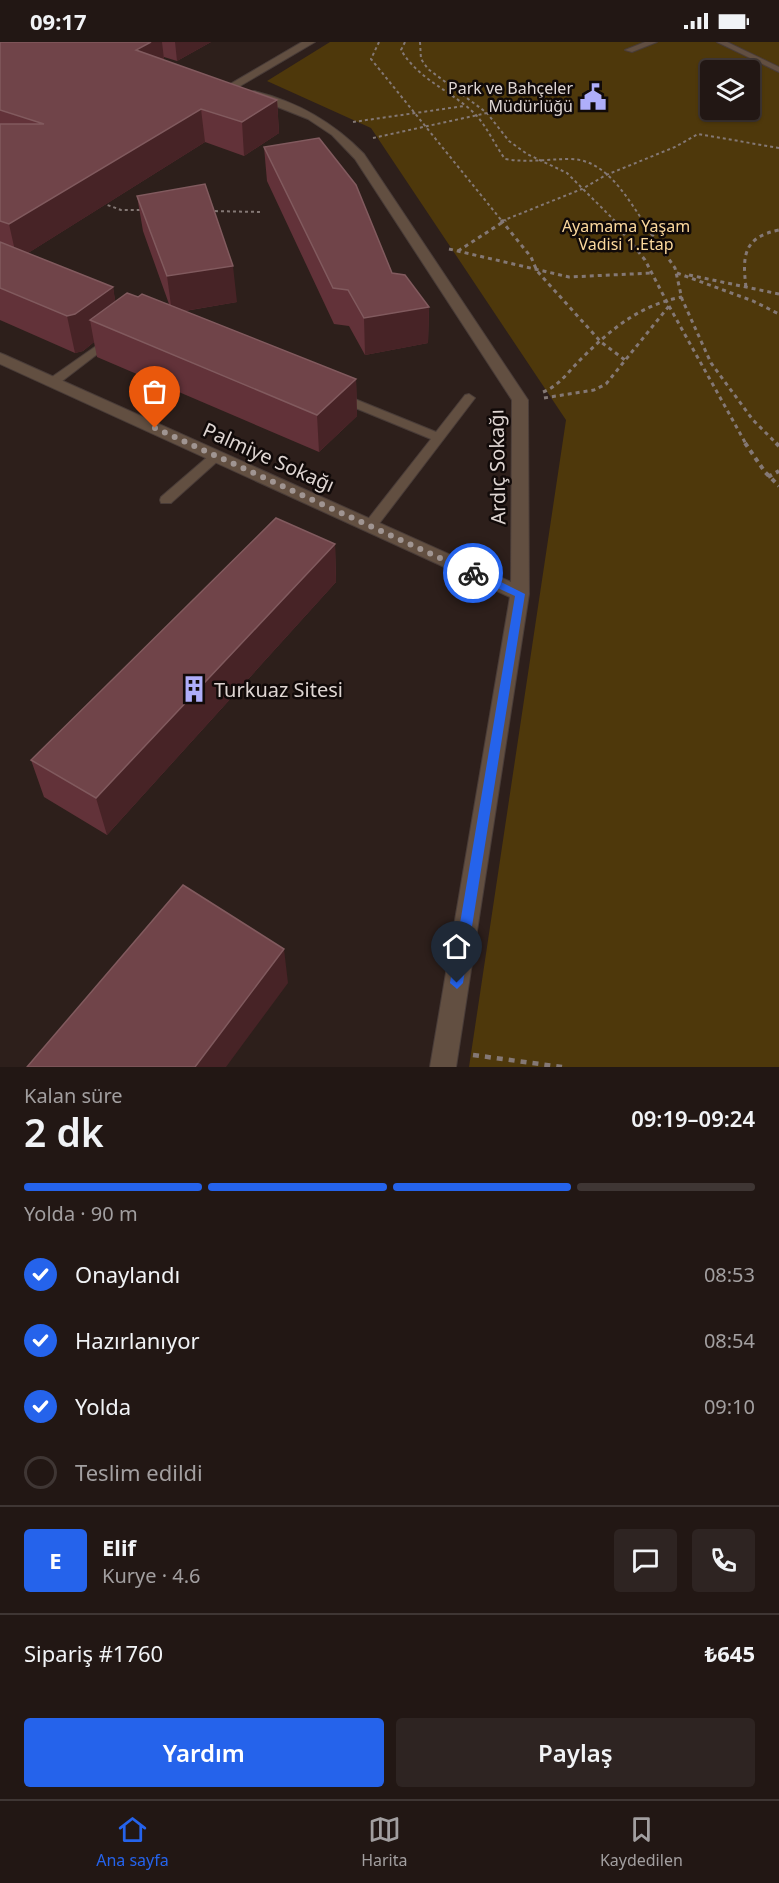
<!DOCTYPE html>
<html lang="tr">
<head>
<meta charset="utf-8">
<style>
  :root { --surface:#221714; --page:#2e2422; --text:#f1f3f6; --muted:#a29fa0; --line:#3f3634; --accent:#2563eb }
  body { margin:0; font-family:"Noto Sans",sans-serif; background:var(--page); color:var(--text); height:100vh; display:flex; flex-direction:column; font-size:22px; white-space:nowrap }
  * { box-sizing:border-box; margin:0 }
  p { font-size:20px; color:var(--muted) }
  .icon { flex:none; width:33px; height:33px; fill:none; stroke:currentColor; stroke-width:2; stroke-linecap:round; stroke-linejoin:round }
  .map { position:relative; height:1025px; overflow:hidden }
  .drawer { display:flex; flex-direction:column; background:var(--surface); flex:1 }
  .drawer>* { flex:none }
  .controls { position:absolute; left:700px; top:18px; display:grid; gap:12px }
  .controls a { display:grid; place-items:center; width:60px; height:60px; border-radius:6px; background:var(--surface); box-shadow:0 2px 4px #0004,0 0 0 2px var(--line); font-size:30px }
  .pin { position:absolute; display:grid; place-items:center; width:51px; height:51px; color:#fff; margin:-62px -26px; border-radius:50% 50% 50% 0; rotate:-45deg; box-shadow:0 0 6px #0007 }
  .pin .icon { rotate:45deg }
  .courier { position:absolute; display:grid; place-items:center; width:60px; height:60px; margin:-30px; border:4px solid #2563eb; border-radius:50%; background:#fff; color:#222; box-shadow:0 2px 8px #0007 }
  .overview em { font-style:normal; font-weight:600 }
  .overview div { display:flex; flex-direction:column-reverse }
  .overview { display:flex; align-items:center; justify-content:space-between; height:102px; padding:0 24px }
  h1 { font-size:39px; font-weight:600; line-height:45px }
  .bar { display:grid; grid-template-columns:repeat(4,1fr); gap:9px 6px; align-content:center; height:72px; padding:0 24px }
  .bar i { height:8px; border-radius:4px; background:var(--line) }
  .bar .current { background:var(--accent) }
  .bar p { grid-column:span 4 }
  .line { display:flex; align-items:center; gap:15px; padding:0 24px; border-top:2px solid var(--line) }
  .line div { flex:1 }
  .round { display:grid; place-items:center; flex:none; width:63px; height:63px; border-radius:6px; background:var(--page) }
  ol { padding:0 24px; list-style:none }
  li { display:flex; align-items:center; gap:18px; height:66px }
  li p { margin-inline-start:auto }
  li .icon { padding:6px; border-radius:50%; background:var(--accent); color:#fff; stroke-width:4 }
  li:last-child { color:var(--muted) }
  li i { width:33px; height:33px; border:3px solid var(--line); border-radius:50% }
  .action { display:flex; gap:12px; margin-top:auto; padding:12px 24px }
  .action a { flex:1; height:69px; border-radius:6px; background:var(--accent); color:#fff; font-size:24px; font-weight:600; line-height:69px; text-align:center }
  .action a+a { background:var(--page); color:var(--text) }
  .status { display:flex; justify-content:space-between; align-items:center; height:42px; padding:0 30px; background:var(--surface); direction:ltr }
  .status svg { height:16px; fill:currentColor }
  .tabs { display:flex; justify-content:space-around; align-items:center; height:84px; border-top:2px solid var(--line); background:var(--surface); font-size:16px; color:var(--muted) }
  .tabs a { display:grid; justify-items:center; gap:3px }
  .tabs .current { color:var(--accent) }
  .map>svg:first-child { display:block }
  .green { fill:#4e380b; fill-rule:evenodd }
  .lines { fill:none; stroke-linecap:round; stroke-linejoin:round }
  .lane-casing { stroke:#493c38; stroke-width:2 }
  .street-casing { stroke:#493c38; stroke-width:2 }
  .path-far3 { stroke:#847875; stroke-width:2; stroke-dasharray:3 3; stroke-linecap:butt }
  .path-far2 { stroke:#847875; stroke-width:3; stroke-dasharray:4 4; stroke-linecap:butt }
  .path-far1 { stroke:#847875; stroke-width:4; stroke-dasharray:4.5 4.5; stroke-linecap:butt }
  .path { stroke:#847875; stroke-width:4.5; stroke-dasharray:6 6; stroke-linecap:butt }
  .lane { fill:#624f41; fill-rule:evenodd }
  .street { fill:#624f41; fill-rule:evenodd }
  .wall { fill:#623239 }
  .shaded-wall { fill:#472326 }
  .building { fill:#704449; stroke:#815a5e; stroke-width:1.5 }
  .route { fill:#2563eb }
  .done { stroke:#a09592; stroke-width:6; stroke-dasharray:0 10.8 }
  .labels { text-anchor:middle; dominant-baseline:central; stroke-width:5; stroke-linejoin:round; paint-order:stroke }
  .far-poi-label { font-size:16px; fill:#ded5d2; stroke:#110a09; text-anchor:end }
  .far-park-label { font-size:16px; fill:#fbd89d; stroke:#110a09 }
  .street-label { font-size:20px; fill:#ded5d2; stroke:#110a09 }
  .poi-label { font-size:20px; fill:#ded5d2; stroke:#110a09; text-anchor:start }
</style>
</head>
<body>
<div class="status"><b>09:17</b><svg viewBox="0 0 49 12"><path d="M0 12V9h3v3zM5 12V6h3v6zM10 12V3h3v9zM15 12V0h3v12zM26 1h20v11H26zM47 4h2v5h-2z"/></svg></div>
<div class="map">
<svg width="779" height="1025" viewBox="0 0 779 1025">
  <rect width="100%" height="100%" fill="#2d1f1b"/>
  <path class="green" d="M330,0H779V1025H469L566,378L371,86L267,39ZM711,28H750V68H711Z"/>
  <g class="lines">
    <defs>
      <path id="lane" d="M645,0H657L632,10L625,8Z
        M717,0H727L779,25V30Z
        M109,295L115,298L113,300L57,343H49L47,340L49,337Z
        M340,351L436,390L465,353L469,352L475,356L375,487H365L363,484L365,481L431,397L336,358L334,355Z
        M216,410L220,411L222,414L220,417L171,461H161L160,458L161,455L212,411Z"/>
      <path id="street" d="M302,0H315L235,47L225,45Z
        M254,49C298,60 333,80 364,112L528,358L529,552L456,1025H430L510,555L0,322V311L5,313L511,540L512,358L355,117L332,93L308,77L250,54L248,52Z"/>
    </defs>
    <use href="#lane" class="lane-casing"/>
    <use href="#street" class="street-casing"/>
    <path class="path-far3" d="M379,0L371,17L502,179
      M405,0L401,8C419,38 450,48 474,71C487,84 494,102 505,117C529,121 547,117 571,117C606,118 626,154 643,179
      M420,0L421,17L428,27L487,71L509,99L527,112L567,131L615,179
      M353,80L464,64
      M373,96L487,71
      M102,161L121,168H141
      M209,169L261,170
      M502,179L582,147L606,133L675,105L698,92L779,106"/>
    <path class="path-far2" d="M501,178L531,215L537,229L601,300L625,318
      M642,178L675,226L682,257L711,321L753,378L777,402
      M449,207L569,235L652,231
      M458,209L506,178
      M677,231L753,259L779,272
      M689,233L779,252
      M746,245C742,213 744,195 779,188
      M669,264L746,402
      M543,350C559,344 569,329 581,317C611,287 640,263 682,255
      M544,356L594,348L606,342L669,264L645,218L613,178"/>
    <path class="path-far1" d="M745,401L765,430L779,444
      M776,401L779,404
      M768,435L779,429"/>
    <path class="path" d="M473,1013L562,1025"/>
    <use href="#lane" class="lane"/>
    <use href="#street" class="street"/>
  </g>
  <path class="wall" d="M0,0H211L177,19L164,15V18L277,58L279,91L244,114L205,100L28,211L113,245L115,259L138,255L169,262L143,189L137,154L237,260L185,269L356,337L357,374L319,410L97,315L94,300L83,309L75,311L0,278Z
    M264,105L392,231L429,265L428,301L365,313L349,284L334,282L267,139Z
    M335,502L336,540L107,793L44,755L31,718Z"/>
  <path class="shaded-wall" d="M151,0H162L165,26L136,8Z
    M175,0H211L177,19Z
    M277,58L279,91L244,114L242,80Z
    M201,67L205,100L17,218L9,182Z
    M233,224L237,260L172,271L167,234Z
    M113,245L119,281L90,278L94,300L83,309L75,311L67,274Z
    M429,265L428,301L365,313L364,276Z
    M356,337L357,374L319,410L317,373Z
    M335,502L336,540L107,793L96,756Z
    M284,907L288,941L226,1025H195Z"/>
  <path class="building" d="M0,0H151L136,8L277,58L242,80L201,67L9,182L0,179V82H44L0,68Z
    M319,96L356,143L392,231L405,233L429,265L364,276L348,248L333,246L264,105Z
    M205,142L233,224L167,234L137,154Z
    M0,200L113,245L75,272L67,274L0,246Z
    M127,251L138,255L142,252L356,337L317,373L90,278Z
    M276,476L335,502L96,756L31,718Z
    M183,843L284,907L195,1025H27Z"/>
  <path class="route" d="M470,528H477L525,552L463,941L457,947L450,941L515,554L470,533Z"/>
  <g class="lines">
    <path class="done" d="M155,386L473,531"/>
  </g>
  <defs>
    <symbol id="civic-bare" viewBox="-9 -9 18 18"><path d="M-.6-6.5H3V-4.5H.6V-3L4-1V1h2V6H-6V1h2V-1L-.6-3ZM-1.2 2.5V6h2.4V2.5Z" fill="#afaefa" stroke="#110a09" stroke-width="2.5" paint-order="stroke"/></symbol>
    <symbol id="building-bare" viewBox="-9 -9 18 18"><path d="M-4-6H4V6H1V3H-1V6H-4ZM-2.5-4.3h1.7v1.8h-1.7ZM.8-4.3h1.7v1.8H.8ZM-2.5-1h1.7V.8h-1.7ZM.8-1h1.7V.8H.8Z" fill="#afaefa" stroke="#110a09" stroke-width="2.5" paint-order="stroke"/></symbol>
  </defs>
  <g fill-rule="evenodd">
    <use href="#civic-bare" x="574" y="36" width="38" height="38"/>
    <use href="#building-bare" x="175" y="628" width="38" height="38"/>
  </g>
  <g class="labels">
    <g class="far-poi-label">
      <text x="573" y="46">Park ve Bahçeler<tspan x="573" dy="18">Müdürlüğü</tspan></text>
    </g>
    <g class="far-park-label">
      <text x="626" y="184">Ayamama Yaşam<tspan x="626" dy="18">Vadisi 1.Etap</tspan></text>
    </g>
    <g class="street-label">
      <text transform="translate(269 415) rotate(24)">Palmiye Sokağı</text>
      <text transform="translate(497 425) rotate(-91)">Ardıç Sokağı</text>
    </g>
    <g class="poi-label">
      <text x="214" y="647">Turkuaz Sitesi</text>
    </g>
  </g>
</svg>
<div class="controls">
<a><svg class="icon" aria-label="layers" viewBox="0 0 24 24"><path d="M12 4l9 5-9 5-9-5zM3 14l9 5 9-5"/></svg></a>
</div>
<div class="pin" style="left:155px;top:386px;background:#ea580c"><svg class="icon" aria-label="bag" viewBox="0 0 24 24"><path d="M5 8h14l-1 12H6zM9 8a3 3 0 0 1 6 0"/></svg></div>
<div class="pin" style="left:457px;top:941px;background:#1f2937"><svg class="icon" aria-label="home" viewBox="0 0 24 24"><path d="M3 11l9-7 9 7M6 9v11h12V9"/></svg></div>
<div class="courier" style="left:473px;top:531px"><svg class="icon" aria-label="bike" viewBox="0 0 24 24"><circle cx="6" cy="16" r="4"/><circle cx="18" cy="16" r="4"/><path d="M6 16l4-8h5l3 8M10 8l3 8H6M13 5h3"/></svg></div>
</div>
<section class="drawer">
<div class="overview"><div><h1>2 dk</h1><p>Kalan süre</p></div><em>09:19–09:24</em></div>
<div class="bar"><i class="current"></i><i class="current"></i><i class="current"></i><i></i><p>Yolda · 90 m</p></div>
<ol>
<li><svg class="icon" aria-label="check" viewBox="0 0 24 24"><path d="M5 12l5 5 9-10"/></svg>Onaylandı<p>08:53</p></li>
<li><svg class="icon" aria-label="check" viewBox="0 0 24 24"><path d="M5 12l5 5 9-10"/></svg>Hazırlanıyor<p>08:54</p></li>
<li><svg class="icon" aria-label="check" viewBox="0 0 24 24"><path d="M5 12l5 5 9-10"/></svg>Yolda<p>09:10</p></li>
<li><i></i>Teslim edildi</li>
</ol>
<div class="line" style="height:108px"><b class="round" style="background:var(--accent);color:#fff">E</b><div><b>Elif</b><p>Kurye · 4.6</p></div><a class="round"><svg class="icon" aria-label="chat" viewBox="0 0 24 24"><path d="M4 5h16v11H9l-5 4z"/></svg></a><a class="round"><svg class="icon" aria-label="phone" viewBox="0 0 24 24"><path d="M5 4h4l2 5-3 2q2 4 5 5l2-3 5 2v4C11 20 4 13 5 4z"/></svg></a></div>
<div class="line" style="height:78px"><div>Sipariş #1760</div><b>₺645</b></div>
<div class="action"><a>Yardım</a><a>Paylaş</a></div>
</section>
<nav class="tabs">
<a class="current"><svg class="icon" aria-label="home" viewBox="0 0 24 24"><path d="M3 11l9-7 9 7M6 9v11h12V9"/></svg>Ana sayfa</a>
<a><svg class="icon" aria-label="map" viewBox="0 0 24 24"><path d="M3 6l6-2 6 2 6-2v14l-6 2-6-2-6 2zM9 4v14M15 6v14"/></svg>Harita</a>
<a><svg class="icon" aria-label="saved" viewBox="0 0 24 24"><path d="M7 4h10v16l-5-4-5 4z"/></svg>Kaydedilen</a>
</nav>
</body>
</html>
